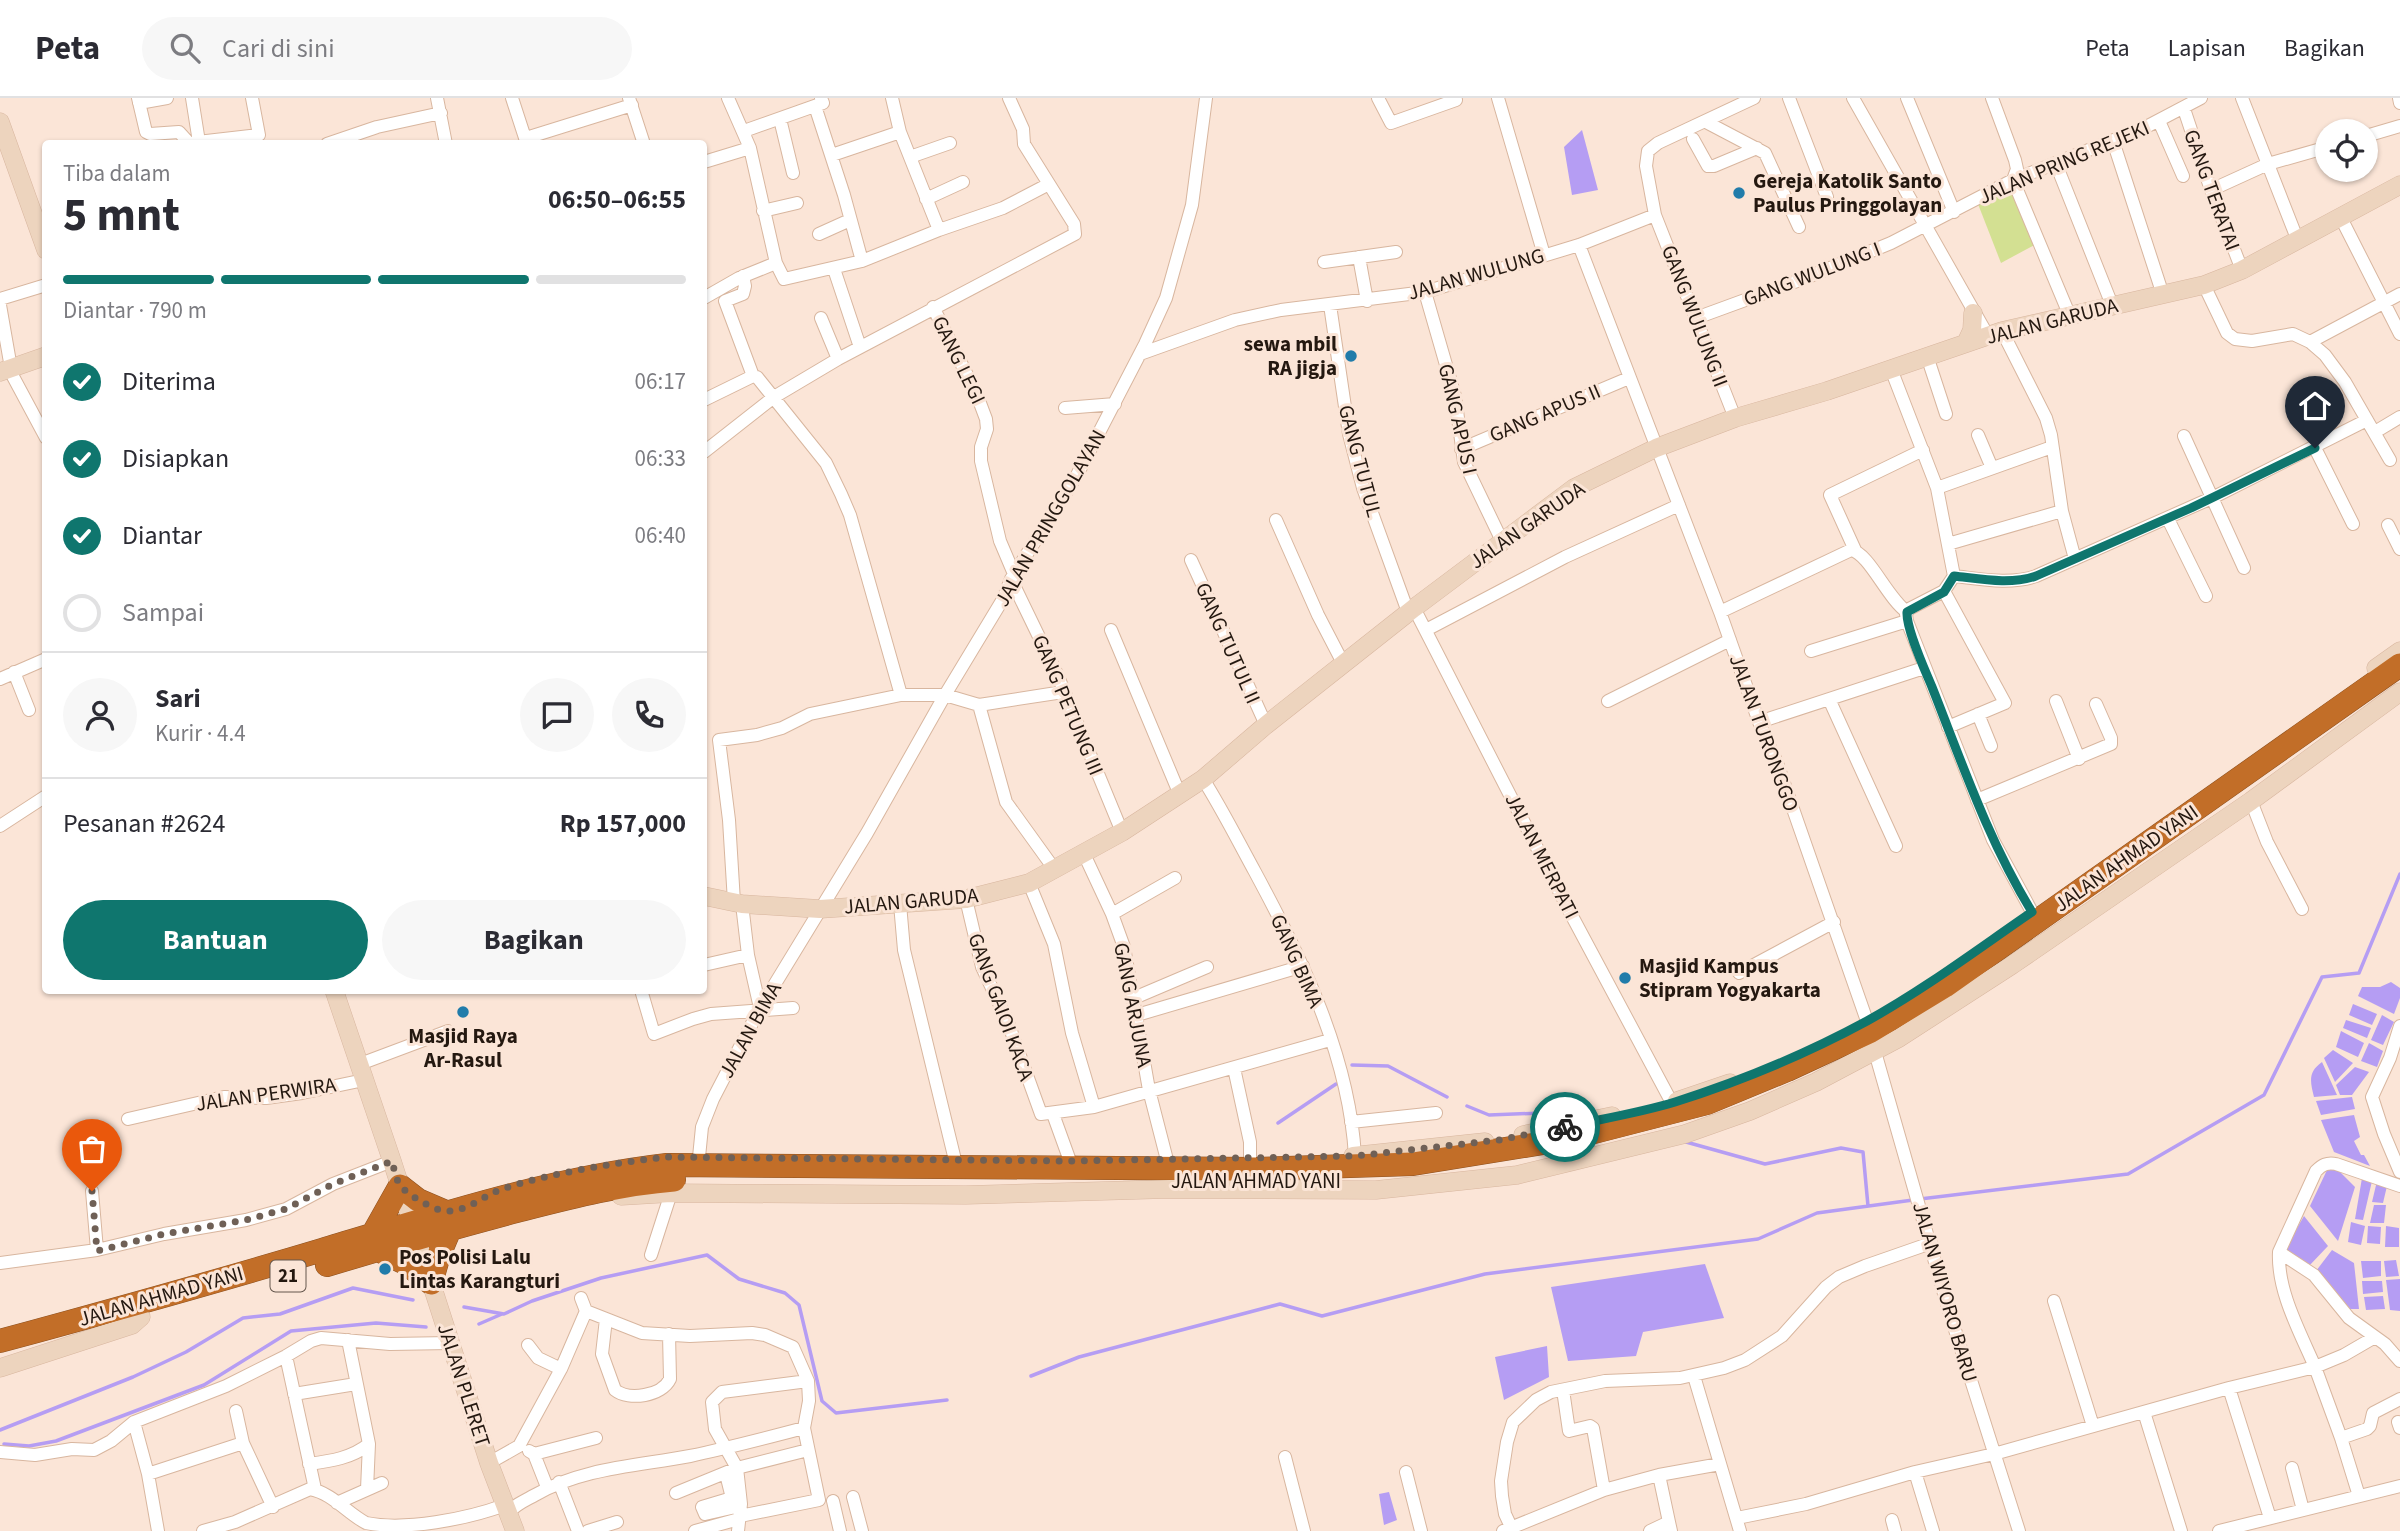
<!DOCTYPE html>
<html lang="id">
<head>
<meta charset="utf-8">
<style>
  :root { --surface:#fff; --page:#f7f7f7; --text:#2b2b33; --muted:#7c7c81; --line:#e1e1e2; --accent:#0f766e }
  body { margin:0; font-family:"Source Sans 3",sans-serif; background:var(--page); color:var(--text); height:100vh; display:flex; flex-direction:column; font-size:26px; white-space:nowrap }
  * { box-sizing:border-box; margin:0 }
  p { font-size:23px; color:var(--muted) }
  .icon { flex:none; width:38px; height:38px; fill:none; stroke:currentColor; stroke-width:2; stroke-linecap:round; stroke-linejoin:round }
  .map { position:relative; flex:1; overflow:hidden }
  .details { position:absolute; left:42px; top:42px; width:665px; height:854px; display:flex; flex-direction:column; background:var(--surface); border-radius:7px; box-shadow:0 2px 5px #0004 }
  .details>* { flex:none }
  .controls { position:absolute; left:2315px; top:21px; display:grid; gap:14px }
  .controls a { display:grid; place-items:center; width:63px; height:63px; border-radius:50%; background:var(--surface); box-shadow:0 2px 5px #0004; font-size:35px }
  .pin { position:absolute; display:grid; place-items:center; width:60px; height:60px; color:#fff; margin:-72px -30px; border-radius:50% 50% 50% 0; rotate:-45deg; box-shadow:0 0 7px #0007 }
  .pin .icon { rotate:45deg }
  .courier { position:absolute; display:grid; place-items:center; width:70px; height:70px; margin:-35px; border:5px solid #0f766e; border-radius:50%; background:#fff; color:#222; box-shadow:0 2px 9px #0007 }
  .summary em { font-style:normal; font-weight:700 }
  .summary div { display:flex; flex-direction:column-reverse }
  .summary { display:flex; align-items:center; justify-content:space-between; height:119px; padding:0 21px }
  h1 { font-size:46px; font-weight:700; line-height:52px }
  .bar { display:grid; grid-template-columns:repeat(4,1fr); gap:10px 7px; align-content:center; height:84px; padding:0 21px }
  .bar i { height:9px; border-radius:5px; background:var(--line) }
  .bar .current { background:var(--accent) }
  .bar p { grid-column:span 4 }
  .line { display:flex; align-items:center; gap:18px; padding:0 21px; border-top:2px solid var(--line) }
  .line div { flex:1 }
  .round { display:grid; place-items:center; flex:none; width:74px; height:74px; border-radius:37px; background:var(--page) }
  ol { padding:0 21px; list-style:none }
  li { display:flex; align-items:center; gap:21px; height:77px }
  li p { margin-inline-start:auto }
  li .icon { padding:7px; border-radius:50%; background:var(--accent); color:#fff; stroke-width:4 }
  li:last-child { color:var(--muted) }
  li i { width:38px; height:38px; border:4px solid var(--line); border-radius:50% }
  .cta { display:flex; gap:14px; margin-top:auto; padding:14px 21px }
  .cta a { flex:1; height:80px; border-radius:42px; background:var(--accent); color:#fff; font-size:28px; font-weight:700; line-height:80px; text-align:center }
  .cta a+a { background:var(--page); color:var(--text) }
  header { display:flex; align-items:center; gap:42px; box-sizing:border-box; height:98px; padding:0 35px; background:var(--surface); border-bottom:2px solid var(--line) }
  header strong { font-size:33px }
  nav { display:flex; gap:38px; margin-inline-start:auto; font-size:24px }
  .search { width:490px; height:63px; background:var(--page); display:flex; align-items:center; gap:18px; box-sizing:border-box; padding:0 24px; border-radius:38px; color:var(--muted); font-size:26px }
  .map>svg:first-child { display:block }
  .green { fill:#d3e092 }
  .water { fill:#b59df3 }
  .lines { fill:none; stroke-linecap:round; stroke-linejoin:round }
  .stream { stroke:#b59df3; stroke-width:3.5 }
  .street-casing { stroke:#d8b69f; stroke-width:14 }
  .secondary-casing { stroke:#d8b69f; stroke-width:19 }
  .highway-casing { stroke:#8b5020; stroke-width:24 }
  .street { stroke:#fff; stroke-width:12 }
  .secondary { stroke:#edd4be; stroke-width:18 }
  .highway { stroke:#c26e28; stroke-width:23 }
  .done { stroke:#6f6056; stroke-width:7; stroke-dasharray:0 12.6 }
  .route { stroke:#0f766e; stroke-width:9 }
  .poi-dot { fill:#217caa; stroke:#fbe5d7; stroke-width:2.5 }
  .labels { text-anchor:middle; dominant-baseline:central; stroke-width:6; stroke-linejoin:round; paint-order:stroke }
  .shield { fill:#fbe5d7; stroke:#64564c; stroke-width:2 }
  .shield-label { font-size:19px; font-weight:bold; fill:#241810 }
  .street-label { font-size:21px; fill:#241810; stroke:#fbe5d7 }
  .poi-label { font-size:21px; font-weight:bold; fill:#241810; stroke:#fbe5d7; text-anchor:start }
</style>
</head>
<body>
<header>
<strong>Peta</strong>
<div class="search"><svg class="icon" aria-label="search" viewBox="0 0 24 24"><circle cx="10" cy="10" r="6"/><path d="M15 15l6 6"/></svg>Cari di sini</div>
<nav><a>Peta</a><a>Lapisan</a><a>Bagikan</a></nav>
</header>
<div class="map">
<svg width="2400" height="1433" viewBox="0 0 2400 1433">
  <rect width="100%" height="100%" fill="#fbe5d7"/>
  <path class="green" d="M2009,91L2014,93L2038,145L2001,165L1978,106Z"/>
  <path class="water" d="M1582,32L1598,92L1572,97L1564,49Z
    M2391,884L2400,890V900L2394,916L2358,898L2362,889H2380Z
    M2353,906L2377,916L2372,927L2349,917Z
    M2382,917L2394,924L2383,947L2371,942Z
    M2346,922L2371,930L2367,940L2343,930Z
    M2341,933L2364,945L2358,959L2336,949Z
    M2369,945L2383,953L2377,969L2361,963Z
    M2333,952L2353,965L2335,984L2324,960Z
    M2322,964L2337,997L2314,999C2310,983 2308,974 2322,964Z
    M2355,969L2369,974L2352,997H2340L2336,987Z
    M2352,999L2355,1011L2321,1017L2316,1003Z
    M2354,1017L2360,1039L2354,1043L2361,1057H2364L2370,1068L2334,1054L2321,1022Z
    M2337,1071L2355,1089L2338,1143L2310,1108L2327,1072Z
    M2362,1080L2372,1083L2363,1122L2355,1121Z
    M2377,1083L2387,1088L2383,1105L2372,1104Z
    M2374,1107H2386L2384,1125H2370Z
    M2304,1118L2328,1148L2309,1168L2285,1151Z
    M2351,1124L2365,1128L2361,1147L2348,1144Z
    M2368,1128L2381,1129L2380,1146L2367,1145Z
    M2386,1128L2399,1130V1149H2385Z
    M2332,1152L2354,1165L2359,1211H2347L2316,1173Z
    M2396,1162L2399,1178L2386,1179L2384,1163Z
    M2361,1163H2381V1178L2363,1180Z
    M1705,1166L1724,1220L1643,1234L1636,1258L1568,1263L1551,1189Z
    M2400,1181V1213L2390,1212L2386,1182Z
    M2362,1183H2382L2383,1194L2363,1196Z
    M2383,1198L2385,1211L2366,1212L2364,1199Z
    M1547,1248L1549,1279L1504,1302L1495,1259Z
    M1389,1394L1397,1422L1384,1427L1379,1396Z"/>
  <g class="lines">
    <path class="stream" d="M1352,967L1388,968L1447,999
      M1467,1008L1489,1017L1569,1014
      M1278,1025L1336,986
      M1686,1044L1765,1066L1841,1050L1863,1054L1868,1108
      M1920,1101L2128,1076L2264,997L2322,879L2359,875L2400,776
      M464,1209L504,1216L532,1203L601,1180L707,1157L739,1181L785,1195L799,1207L822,1303L836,1315L947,1302
      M479,1226L502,1216
      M1031,1278L1079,1259L1280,1206L1322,1218L1485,1176L1758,1141L1817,1115L1913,1102
      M0,1332L133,1279L186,1254L243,1220L280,1216L353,1190L413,1202
      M4,1346L29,1348L56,1343L204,1287L291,1233L376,1225L426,1229"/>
    <defs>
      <path id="street" d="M138,0L146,34L150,36L179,34L189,45L259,37L252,0
        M192,0L199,44
        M437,0L446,46
        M512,0L527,46
        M629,0L644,46
        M728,0L750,50L776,165L784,181L862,163L939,132L1003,110L1049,86
        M892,0L900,34L939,132
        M1378,0L1391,25L1456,2
        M1498,0L1544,157
        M1789,0L1827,99
        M1853,0L1988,238
        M1907,0L1954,114
        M1992,0L2015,62L2017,71L2013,82L2069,216
        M2242,0L2298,143
        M2399,0L2400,5
        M139,5L167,0
        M815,8L844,97L862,163
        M2184,11L2211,92L2242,172
        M780,21L793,75
        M2159,23L2183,78
        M1706,24L1765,55L1799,129
        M744,33L823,5L821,0
        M2366,38L2400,28
        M526,40L632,7
        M1693,41L1708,68H1714L1757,50
        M2113,43L2163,197
        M327,46L377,29L441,15
        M832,57L900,34
        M910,59L950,45
        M704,64L750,50
        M2056,66L2112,207
        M2211,92L2268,66L2328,49
        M926,101L963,84
        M763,113L797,105
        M1655,117L1735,320
        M2341,120L2400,236
        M819,136L850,122
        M1579,147L1720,514L1759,624L1777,665L1867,923
        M1359,159L1367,203
        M1324,164L1396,154
        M834,171L860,249
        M743,178L745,188L743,196L725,203L753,278
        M2204,187L2227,235L2235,241L2252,243L2293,236L2310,244L2325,257L2345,284L2390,362
        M1425,194L1455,298L1464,364L1502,443
        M704,200L739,180L776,165
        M0,201L46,187
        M0,207L11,270
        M1330,207L1349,336L1363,390L1408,514
        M933,209L977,297L986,321L987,331L981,349V363L1000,443L1014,476
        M821,220L838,261
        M1696,220L1808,179L1891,145L2013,82L2144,30L2201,0
        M2002,233L2046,320L2051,337L2062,413L2075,461
        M2310,244L2400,196
        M1140,256L1235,222L1281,212L1425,194L1579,147L1655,117L1646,68L1648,53L1658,45L1754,0
        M1927,258L1946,316
        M9,271L46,340
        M1891,271L1937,390L1954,478
        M704,302L753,278L757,279L826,365L841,396L850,417L901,597
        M1065,310L1115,306
        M2375,334L2400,319
        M1978,337L1992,370
        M2184,338L2244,470
        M2315,350L2353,426
        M1461,351L1629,280
        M704,354L774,299L838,261L1075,136L1074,126L1024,46L1023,31L1009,0
        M1937,390L2052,349
        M2168,421L2206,498
        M1276,422L1318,517L1344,567
        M2388,427L2400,451
        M1948,446L2062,413
        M1855,452L1830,397L1923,352
        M1191,462L1266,627
        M1954,478C1981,481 2010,487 2036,478L2214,399L2367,322
        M1954,478L1944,493L1909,511L1906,516L1907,523L1993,742L2032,814
        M1011,481L1057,576L1122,734
        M1944,493L2005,605L1948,629
        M1414,510L1572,818L1672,1005
        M1720,514L1851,452C1869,455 1887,500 1907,514
        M1111,532L1180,697
        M1426,532L1565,459L1679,407
        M1811,553L1907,523
        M14,574L29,612
        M0,581L46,561
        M1829,601L1896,748
        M1608,603L1730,542
        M2056,603L2079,661
        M979,607L1006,704L1055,772
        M1978,616L1991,648
        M1759,624L1924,570
        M1203,681C1222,711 1238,743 1255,774C1302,861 1349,957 1355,1058
        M1977,702L2111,646V640L2096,606
        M2251,703L2267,744L2302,811
        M0,728L46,698
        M1084,756L1112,816L1124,849L1149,992L1167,1062
        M1029,785L1054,846L1072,935L1094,1009
        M966,801L982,869L1007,922L1041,1016L1094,1009L1330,942
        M734,804L729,722L719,642L757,637L782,630L810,616L901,597H945L979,607L1063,594
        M742,806L748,857L760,910
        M900,806L904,852L955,1062
        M1112,816L1175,780
        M704,867L748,857
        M1739,875L1834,824
        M641,892L654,936L693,921L711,916L793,910
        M1134,900L1207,869
        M1137,917L1303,868
        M2400,928L2390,960L2372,999L2384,1036L2400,1074
        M1875,954L1949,1213L2019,1433
        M360,966L448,933
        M1234,970L1250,1044V1061
        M1053,1016L1070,1063
        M128,1021L224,999L266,1000L302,995L364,982
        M1351,1024L1436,1015
        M699,1059L702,1029L713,1001L759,912L867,735L945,597L1003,501L1011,481L1077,377L1145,246L1166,200L1192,107L1206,0
        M92,1093L97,1152
        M2279,1154L2314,1177L2349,1220L2385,1246L2400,1263
        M651,1157L671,1095
        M0,1165L97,1152L164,1136L246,1122L286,1111L333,1086L392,1063
        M581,1200L586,1213
        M2054,1203L2093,1328
        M606,1221L602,1256L615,1292C629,1303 662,1298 670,1281L669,1236
        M2375,1239L2344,1257L2315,1269C2300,1234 2277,1193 2279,1154L2316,1073C2322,1067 2327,1064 2336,1066L2400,1088
        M528,1247L538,1260L561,1271
        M1694,1278L1740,1433
        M2229,1290L2270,1420
        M1563,1292L1569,1333L1590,1328L1593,1330L1604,1392
        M294,1296L356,1286
        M236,1313L243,1345L273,1409
        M2144,1314L2181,1433
        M2398,1324L2400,1330
        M2341,1340L2367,1331L2370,1328L2373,1315L2400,1301
        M529,1353L534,1356L547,1389
        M0,1354L35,1357L72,1351L94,1352L111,1343L134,1324
        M534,1356L596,1340
        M1285,1359L1304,1433
        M489,1365L519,1348L561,1271L586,1213L642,1235L690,1238L752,1235L765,1237L793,1249L808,1283L809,1303L804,1330L819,1402L740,1418
        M309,1366C331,1363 352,1360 369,1346L348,1242
        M2292,1370L2303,1412
        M1406,1374L1421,1433
        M1915,1374L1933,1433
        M148,1376L243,1345
        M726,1376L732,1400L702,1409L705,1416L740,1408
        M1659,1377L1669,1424
        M559,1384L578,1433
        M315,1391L286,1258L311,1243L321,1240L390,1246L450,1245
        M367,1391L369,1346
        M676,1395L737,1370L808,1352
        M853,1399L862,1433
        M833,1403L840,1433
        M337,1405L382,1385
        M508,1415C516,1406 524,1403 535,1397C582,1370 637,1368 690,1358C728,1350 766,1340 804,1330
        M1737,1420L1806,1406L1915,1374L1994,1356L2229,1290L2315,1269L2341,1340L2359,1398
        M1892,1422L1895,1433
        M158,1433L148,1376L134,1324L226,1288L286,1258
        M203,1433L235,1424L310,1391C332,1395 347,1415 366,1425C405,1433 467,1421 505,1407
        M588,1433L617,1424
        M695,1433L739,1421
        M738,1433L741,1406L737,1370L715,1331L712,1304L722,1294L808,1283
        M1503,1433L1604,1392L1659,1377L1720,1366
        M1513,1433L1505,1416L1502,1398L1501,1383L1507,1344L1513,1324L1536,1302L1551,1294L1605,1283L1680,1280L1724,1270L1745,1262L1782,1238L1826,1189L1839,1179L1865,1168L1931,1145
        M1650,1433L1669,1424L1671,1433
        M2219,1433L2400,1388"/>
      <path id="secondary" d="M0,24L46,152
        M1966,245L1972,232L1973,215
        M0,274L46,258
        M2376,570L2400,553
        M704,798L742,806L820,811L966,801L1029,785L1122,734L1203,681L1266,627L1414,510L1574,390L1656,350L1735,320L1827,293L2002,233L2204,187L2242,172L2400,87
        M334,892L392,1063L489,1365L515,1433
        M1677,1003L1730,985
        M1523,1037L1612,1018
        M1353,1058L1485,1044
        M621,1098L671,1095L966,1097L1170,1091L1376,1092L1517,1077L1685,1036L1750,1013L1816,984L1899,940L2012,867L2251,703L2400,594
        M0,1270L132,1227L141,1219"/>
      <path id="highway" d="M373,1136L400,1088L418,1102L446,1114
        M378,1152L407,1166L431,1185L439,1157L450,1131
        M327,1167C390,1148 453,1130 517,1113C568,1100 621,1086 674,1082
        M0,1243C107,1214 215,1184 322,1152C436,1118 548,1081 667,1067L1256,1071L1413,1066L1567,1041L1707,1005L1787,972L1871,933L1945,888L2400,567"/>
    </defs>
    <use href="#street" class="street-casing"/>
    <use href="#secondary" class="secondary-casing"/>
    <use href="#highway" class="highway-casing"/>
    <use href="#street" class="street"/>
    <use href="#secondary" class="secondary"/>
    <use href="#highway" class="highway"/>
  </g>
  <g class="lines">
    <path class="done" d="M92,1093L97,1153L164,1136L246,1122L286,1111L333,1086L392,1063C394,1070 396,1083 401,1088C407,1097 437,1114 447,1113C468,1113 483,1098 502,1091C554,1074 611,1066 665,1059L1069,1063L1355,1058L1499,1042L1565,1029"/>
    <path class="route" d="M1565,1029C1601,1021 1639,1015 1675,1004C1741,983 1806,956 1867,923C1925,891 1978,851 2032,814C1989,744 1962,665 1932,589C1925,572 1906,531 1907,514L1944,494L1954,478C1981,481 2010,487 2036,478L2191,410L2315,350"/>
  </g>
  <g class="poi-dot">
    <circle cx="1739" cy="95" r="7"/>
    <circle cx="1351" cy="258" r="7"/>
    <circle cx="1625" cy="880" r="7"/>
    <circle cx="463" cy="914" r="7"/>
    <circle cx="385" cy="1171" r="7"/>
  </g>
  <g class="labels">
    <rect class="shield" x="270.5" y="1162.5" width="35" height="31" rx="5"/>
    <g class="shield-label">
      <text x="288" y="1178">21</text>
    </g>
    <g class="street-label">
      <text transform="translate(2064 64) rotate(-23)">JALAN PRING REJEKI</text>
      <text transform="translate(2212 92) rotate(70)">GANG TERATAI</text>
      <text transform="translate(1476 176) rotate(-16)">JALAN WULUNG</text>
      <text transform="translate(1812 176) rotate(-21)">GANG WULUNG I</text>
      <text transform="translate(1695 218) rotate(69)">GANG WULUNG II</text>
      <text transform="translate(2052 223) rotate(-14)">JALAN GARUDA</text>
      <text transform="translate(959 262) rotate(64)">GANG LEGI</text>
      <text transform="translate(1545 315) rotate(-23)">GANG APUS II</text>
      <text transform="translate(1458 321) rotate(77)">GANG APUS I</text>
      <text transform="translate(1360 363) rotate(75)">GANG TUTUL</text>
      <text transform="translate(1050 420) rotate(-60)">JALAN PRINGGOLAYAN</text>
      <text transform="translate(1527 427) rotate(-35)">JALAN GARUDA</text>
      <text transform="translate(1228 545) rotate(66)">GANG TUTUL II</text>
      <text transform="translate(1068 607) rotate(67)">GANG PETUNG III</text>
      <text transform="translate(1764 635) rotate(70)">JALAN TURONGGO</text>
      <text transform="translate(1542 758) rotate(63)">JALAN MERPATI</text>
      <text transform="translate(2126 760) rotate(-35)">JALAN AHMAD YANI</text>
      <text transform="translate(911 803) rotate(-5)">JALAN GARUDA</text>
      <text transform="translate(1297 863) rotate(66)">GANG BIMA</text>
      <text transform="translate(1133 907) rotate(79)">GANG ARJUNA</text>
      <text transform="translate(1001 909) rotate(70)">GANG GAIOI KACA</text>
      <text transform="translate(750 932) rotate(-61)">JALAN BIMA</text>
      <text transform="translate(266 996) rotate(-8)">JALAN PERWIRA</text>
      <text x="1256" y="1083">JALAN AHMAD YANI</text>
      <text transform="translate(1945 1194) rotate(74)">JALAN WIYORO BARU</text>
      <text transform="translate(161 1198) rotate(-16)">JALAN AHMAD YANI</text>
      <text transform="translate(464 1287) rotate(72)">JALAN PLERET</text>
    </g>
    <g class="poi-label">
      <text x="1753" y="83">Gereja Katolik Santo<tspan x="1753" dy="24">Paulus Pringgolayan</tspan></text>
      <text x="1337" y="246" text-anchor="end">sewa mbil<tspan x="1337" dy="24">RA jigja</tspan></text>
      <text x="1639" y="868">Masjid Kampus<tspan x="1639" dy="24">Stipram Yogyakarta</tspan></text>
      <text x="463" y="938" text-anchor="middle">Masjid Raya<tspan x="463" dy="24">Ar-Rasul</tspan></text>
      <text x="399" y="1159">Pos Polisi Lalu<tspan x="399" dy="24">Lintas Karangturi</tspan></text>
    </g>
  </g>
</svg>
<div class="controls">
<a><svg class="icon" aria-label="locate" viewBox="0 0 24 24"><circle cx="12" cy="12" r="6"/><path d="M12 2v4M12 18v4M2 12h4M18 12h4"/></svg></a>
</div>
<div class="pin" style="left:92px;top:1093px;background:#ea580c"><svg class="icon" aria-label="bag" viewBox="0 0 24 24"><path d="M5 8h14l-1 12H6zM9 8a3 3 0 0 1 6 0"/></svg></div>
<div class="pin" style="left:2315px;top:350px;background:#1f2937"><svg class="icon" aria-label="home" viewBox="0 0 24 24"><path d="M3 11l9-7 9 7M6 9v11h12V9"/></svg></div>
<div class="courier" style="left:1565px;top:1029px"><svg class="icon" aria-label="bike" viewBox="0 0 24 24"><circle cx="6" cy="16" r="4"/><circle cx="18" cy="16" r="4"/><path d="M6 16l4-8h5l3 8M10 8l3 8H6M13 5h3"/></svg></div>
<section class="details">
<div class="summary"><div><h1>5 mnt</h1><p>Tiba dalam</p></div><em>06:50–06:55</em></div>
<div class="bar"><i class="current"></i><i class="current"></i><i class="current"></i><i></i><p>Diantar · 790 m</p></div>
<ol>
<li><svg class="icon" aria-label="check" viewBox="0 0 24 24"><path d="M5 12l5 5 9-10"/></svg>Diterima<p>06:17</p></li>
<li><svg class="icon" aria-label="check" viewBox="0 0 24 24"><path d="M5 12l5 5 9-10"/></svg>Disiapkan<p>06:33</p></li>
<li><svg class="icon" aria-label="check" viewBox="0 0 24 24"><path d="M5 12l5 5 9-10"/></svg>Diantar<p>06:40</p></li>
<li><i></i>Sampai</li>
</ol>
<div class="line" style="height:126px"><a class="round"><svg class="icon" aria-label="person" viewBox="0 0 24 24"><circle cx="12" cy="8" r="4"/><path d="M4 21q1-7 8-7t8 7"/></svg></a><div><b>Sari</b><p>Kurir · 4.4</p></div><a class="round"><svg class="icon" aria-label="chat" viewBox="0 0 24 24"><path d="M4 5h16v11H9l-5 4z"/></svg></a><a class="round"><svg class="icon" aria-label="phone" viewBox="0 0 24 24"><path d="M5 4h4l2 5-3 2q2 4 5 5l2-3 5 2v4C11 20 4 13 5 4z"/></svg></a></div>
<div class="line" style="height:91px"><div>Pesanan #2624</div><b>Rp 157,000</b></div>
<div class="cta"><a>Bantuan</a><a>Bagikan</a></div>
</section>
</div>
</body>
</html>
